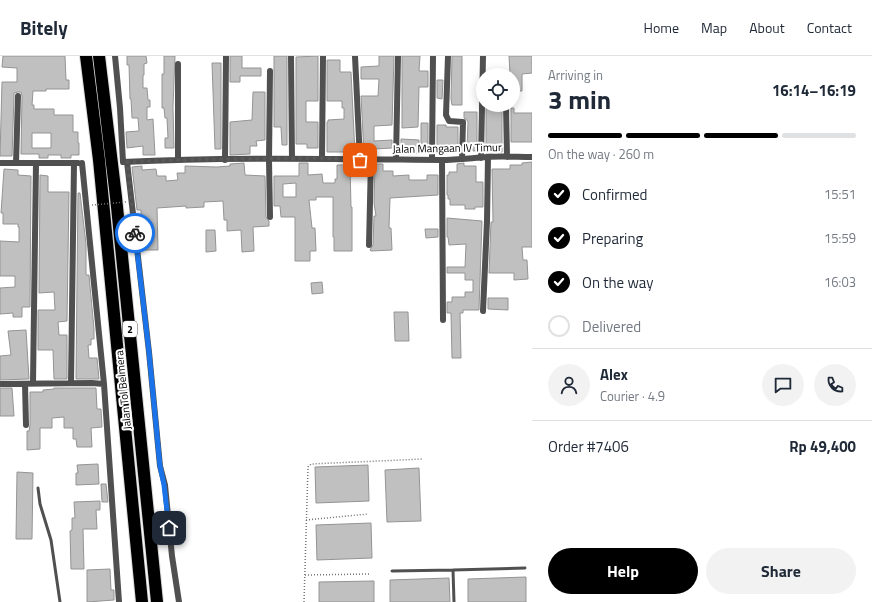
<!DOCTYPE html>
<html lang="en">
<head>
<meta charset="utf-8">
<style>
  :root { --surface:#fff; --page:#f2f2f3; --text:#1f2937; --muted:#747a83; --line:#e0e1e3; --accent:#000 }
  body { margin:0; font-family:"Titillium Web",sans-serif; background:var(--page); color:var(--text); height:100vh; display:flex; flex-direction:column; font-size:15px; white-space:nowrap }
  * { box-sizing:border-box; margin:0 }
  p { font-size:13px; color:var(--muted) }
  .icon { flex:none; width:22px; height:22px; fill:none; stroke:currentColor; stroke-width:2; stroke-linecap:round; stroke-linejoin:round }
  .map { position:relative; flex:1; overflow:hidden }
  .details { display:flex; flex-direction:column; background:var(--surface); width:340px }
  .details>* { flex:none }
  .fabs { position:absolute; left:476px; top:12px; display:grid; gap:8px }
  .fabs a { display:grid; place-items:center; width:44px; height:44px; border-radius:50%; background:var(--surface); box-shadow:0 2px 10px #0003; font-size:20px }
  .pin { position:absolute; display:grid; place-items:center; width:34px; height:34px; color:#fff; margin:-17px; border-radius:8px; box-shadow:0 2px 6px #0006 }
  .courier { position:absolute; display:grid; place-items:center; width:40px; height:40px; margin:-20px; border:3px solid #1a73e8; border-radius:50%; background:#fff; color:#222; box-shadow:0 1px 5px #0007 }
  .overview em { font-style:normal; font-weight:700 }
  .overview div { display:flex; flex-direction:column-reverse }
  .overview { display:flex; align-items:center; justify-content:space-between; height:68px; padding:0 16px }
  h1 { font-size:26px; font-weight:700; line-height:30px }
  .bar { display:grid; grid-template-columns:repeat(4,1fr); gap:6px 4px; align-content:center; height:48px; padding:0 16px }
  .bar i { height:5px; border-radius:3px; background:var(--line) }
  .bar .current { background:var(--accent) }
  .bar p { grid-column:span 4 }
  .line { display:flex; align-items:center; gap:10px; padding:0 16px; border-top:1px solid var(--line) }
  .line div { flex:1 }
  .round { display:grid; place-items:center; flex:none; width:42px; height:42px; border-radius:21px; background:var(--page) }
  ol { padding:0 16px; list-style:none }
  li { display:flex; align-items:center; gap:12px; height:44px }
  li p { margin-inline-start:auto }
  li .icon { padding:4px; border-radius:50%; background:var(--accent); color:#fff; stroke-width:4 }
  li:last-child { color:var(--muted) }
  li i { width:22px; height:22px; border:2px solid var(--line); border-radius:50% }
  .action { display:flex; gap:8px; margin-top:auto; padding:8px 16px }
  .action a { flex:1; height:46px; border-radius:24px; background:var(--accent); color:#fff; font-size:16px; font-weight:700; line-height:46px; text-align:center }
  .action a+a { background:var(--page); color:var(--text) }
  header { display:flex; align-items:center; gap:24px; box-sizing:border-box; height:56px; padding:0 20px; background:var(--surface); border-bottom:1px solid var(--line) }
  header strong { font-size:19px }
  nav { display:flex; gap:22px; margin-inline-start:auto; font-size:14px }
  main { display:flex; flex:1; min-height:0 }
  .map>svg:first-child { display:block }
  .building { fill:#c0c0c0; stroke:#949494; fill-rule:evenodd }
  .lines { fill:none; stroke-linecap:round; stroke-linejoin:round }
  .highway-casing { stroke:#dbdbdb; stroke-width:14 }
  .path { stroke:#727272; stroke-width:1.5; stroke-dasharray:1 2; stroke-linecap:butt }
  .lane { stroke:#505050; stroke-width:3 }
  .street { stroke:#505050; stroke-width:6 }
  .highway { stroke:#000; stroke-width:12 }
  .path-bridge { stroke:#727272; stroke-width:1.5; stroke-dasharray:1 2; stroke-linecap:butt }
  .done { stroke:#595959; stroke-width:4; stroke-dasharray:0 7.2 }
  .route { stroke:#1a73e8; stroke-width:5 }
  .labels { text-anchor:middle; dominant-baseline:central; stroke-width:4; stroke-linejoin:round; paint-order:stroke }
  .shield { fill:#fff; stroke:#4c4c4c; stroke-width:1 }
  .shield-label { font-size:10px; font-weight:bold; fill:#000 }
  .street-label { font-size:11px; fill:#000; stroke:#fff }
</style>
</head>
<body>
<header>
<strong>Bitely</strong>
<nav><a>Home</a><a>Map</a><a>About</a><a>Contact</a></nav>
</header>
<main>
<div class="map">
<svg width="532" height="546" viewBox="0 0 532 546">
  <rect width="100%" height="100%" fill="#fff"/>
  <path class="building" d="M3,0H65L66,24H69V33H46V35H33L32,49H34V53H54V59H73V76H78V87H79V99H71V102H61V99H48V102H39V98H21L22,40L21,36H18L14,37V40L12,100H0L2,26H17V12L2,11ZM32,77H51V92H32Z
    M127,0H146L147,7L144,8V19H143V32H147L148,44H150V51H147V64L153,63L155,99H143V90L127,92L126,76L139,75L138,62H132L131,43H130L129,9H127Z
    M164,0H175L173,51L174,92H165V82H168L167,62H165L164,52H162V18H164Z
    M230,0H242V12H261V20H240V26H230Z
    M274,0H287V89H282L281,71H274Z
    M318,0V45H306V66H318V92H307V88H296V1Z
    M379,0H394L392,69L374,70V85L392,84V92L374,93V98H364L361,40H378L379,23H361V11L379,10Z
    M402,0H420L419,15H428V31H419L418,71L402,72Z
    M452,0H462V49H452L451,43Z
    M509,0H532V17L522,18V35H513V18H510Z
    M327,4H340V16H351L355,98H352V96H327V66H328V64L344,63V52H342V45H327Z
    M212,7H221V93H215Z
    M437,24H443L442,43L437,42Z
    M253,36H265V84L256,85L257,90H250V98L230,99V66L252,64Z
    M486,52H502V96L486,97Z
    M511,52H514V57H532V86H511Z
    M464,56H477V95H473V93H467L468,66L467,64L464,62Z
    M421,67H428V88H421Z
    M437,69H446V71H458V92L437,91Z
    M401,83L419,84V97H401Z
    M532,106V191H522L523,204H527L528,223L514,224V217H489L491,166H493L492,113H510V109H522V107Z
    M244,107L245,119L265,120L266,161L269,165V170L253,171L254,195L242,196L241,174L227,175V164H224L223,145L204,146V151L186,152V150L157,152L158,194H142L140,181H141V154H137L132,111L142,110V114L156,113L157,120H166V125L178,124L177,117H185V110L217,111L230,110V108Z
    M299,107H308V119L322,118L323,127H335V123H337V109H350L351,151H352V195H334V181H333V141H316V144H309L312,172H315L316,195H310V205H295V161H281L280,150H274V120H299ZM296,127V141H283V128Z
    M464,107V110H476V126H483V151H475V153H465V149H450V143H448V139H447V119H449V116H457V108Z
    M375,108H383V115H393V120L409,119V124H427V119H438V139L390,142L389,172H391L392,194L371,195L370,194L373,189L374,160H376L374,147Z
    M4,113L18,114V119L31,120L30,251H22V261H13V257L0,258V232L15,231V220H0V185L19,186V171H18V168H3V157H1Z
    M40,119L48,120V136H69L67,265L58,266L59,279H67V323H54L53,294H38V254H55L54,236L39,237Z
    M78,137H80L86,188V219H89L94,273V283H91V289H88L89,302H97L99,323H76Z
    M447,162L482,165L479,254H463V257H460L461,302H452L451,257H447V246H452V241H465V236H473V224H465V217H447V211H465L466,188L449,189L448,181H447Z
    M425,173H438V181L426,182Z
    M206,174H215L216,195L206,196Z
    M322,226L323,237L312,238L311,227Z
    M488,242H508V254L488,253Z
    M394,256H408L409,285H395Z
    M26,274L29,323L0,324V300L11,299L8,275Z
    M0,332H12L14,360H0Z
    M54,332H96L97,353H101L102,371L91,372L92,391H77L76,383H73V372H64V361L52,362V372H40V393L27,394V375H29L30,369V336H43V334L54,333Z
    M98,408L99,428L76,429V417H78L77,409Z
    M368,409L369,445L316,447L315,411Z
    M419,412L421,465L387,466L385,414Z
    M17,416L33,417L32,483H16Z
    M101,428H106L108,446H102Z
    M100,445V454H96L97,473H83L84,513H71L70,475L72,474V462H75L74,446Z
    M371,467L372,502L317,504L316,469Z
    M110,513L111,534H114V544L87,546V514Z
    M526,521V546H468V523Z
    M449,522L450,546H390V524Z
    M374,525V546H319V526Z"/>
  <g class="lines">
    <defs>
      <path id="highway" d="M86,0L99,104L142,546
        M99,0L116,141L157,546"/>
    </defs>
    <use href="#highway" class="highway-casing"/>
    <path class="path" d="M306,464L368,458
      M305,519L369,518
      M304,546L308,411L311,408L423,403"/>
    <path class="lane" d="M38,432L40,448L51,484L60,546
      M392,515L453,514
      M454,546L453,514L525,512"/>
    <path class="street" d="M115,0L120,52L123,106C229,101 335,103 441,104C456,104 472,102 487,101C502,100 517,101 532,101
      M291,0L292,103
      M355,0L360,104
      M448,0L446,59L449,65L463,66L462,103
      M178,8V104
      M506,49L507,101
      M322,102L323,0
      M481,102L483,0
      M396,103L398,0
      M432,103L433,0
      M225,104L226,0
      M442,104L443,264
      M127,106L149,296L160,410L165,429L172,500L179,546
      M0,107H78
      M16,107L18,40
      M82,107L104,328
      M270,161L269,104L270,15
      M369,189L371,103
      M483,255L487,165L488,101
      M33,327L36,107
      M71,327L74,107
      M0,328L92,327L104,328L119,546
      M25,328L26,369"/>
    <use href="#highway" class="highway"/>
    <path class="path-bridge" d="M92,149L126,146"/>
  </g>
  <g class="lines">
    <path class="done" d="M135,177L127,106L178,104L322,102L360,104"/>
    <path class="route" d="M135,177L149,296L160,410L164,429L169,472"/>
  </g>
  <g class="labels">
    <rect class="shield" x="123" y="265" width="14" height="16" rx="3"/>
    <g class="shield-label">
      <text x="130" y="273">2</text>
    </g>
    <g class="street-label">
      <text transform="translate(447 92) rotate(-1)">Jalan Mangaan IV Timur</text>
      <text transform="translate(123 334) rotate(-96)">Jalan Tol Belmera</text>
    </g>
  </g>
</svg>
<div class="fabs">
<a><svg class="icon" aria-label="locate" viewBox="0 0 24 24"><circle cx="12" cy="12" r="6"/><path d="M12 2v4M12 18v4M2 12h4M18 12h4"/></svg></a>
</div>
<div class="pin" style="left:360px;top:104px;background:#ea580c"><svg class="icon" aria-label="bag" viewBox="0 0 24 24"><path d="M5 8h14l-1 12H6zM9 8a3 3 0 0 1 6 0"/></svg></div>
<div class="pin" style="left:169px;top:472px;background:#1f2937"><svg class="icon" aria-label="home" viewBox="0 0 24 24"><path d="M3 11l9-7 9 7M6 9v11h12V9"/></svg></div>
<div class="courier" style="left:135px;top:177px"><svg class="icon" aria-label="bike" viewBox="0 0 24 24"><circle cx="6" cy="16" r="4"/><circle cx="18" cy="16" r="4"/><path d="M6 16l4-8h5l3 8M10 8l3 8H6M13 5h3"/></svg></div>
</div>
<section class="details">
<div class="overview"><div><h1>3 min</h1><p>Arriving in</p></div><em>16:14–16:19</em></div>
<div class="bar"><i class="current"></i><i class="current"></i><i class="current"></i><i></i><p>On the way · 260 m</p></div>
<ol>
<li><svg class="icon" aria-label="check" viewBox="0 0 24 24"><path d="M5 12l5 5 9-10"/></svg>Confirmed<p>15:51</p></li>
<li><svg class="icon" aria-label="check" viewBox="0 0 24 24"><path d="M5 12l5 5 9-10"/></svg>Preparing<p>15:59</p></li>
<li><svg class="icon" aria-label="check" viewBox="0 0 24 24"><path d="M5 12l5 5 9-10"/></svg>On the way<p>16:03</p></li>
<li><i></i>Delivered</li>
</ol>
<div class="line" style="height:72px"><a class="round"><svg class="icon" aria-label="person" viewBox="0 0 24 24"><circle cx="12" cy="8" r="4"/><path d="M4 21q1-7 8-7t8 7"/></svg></a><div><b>Alex</b><p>Courier · 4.9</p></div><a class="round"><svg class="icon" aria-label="chat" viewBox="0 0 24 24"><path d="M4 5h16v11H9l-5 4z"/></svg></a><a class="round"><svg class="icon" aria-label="phone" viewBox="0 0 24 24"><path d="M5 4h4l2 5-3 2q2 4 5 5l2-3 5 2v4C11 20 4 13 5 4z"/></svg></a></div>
<div class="line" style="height:52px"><div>Order #7406</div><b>Rp 49,400</b></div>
<div class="action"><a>Help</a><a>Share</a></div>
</section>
</main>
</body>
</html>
